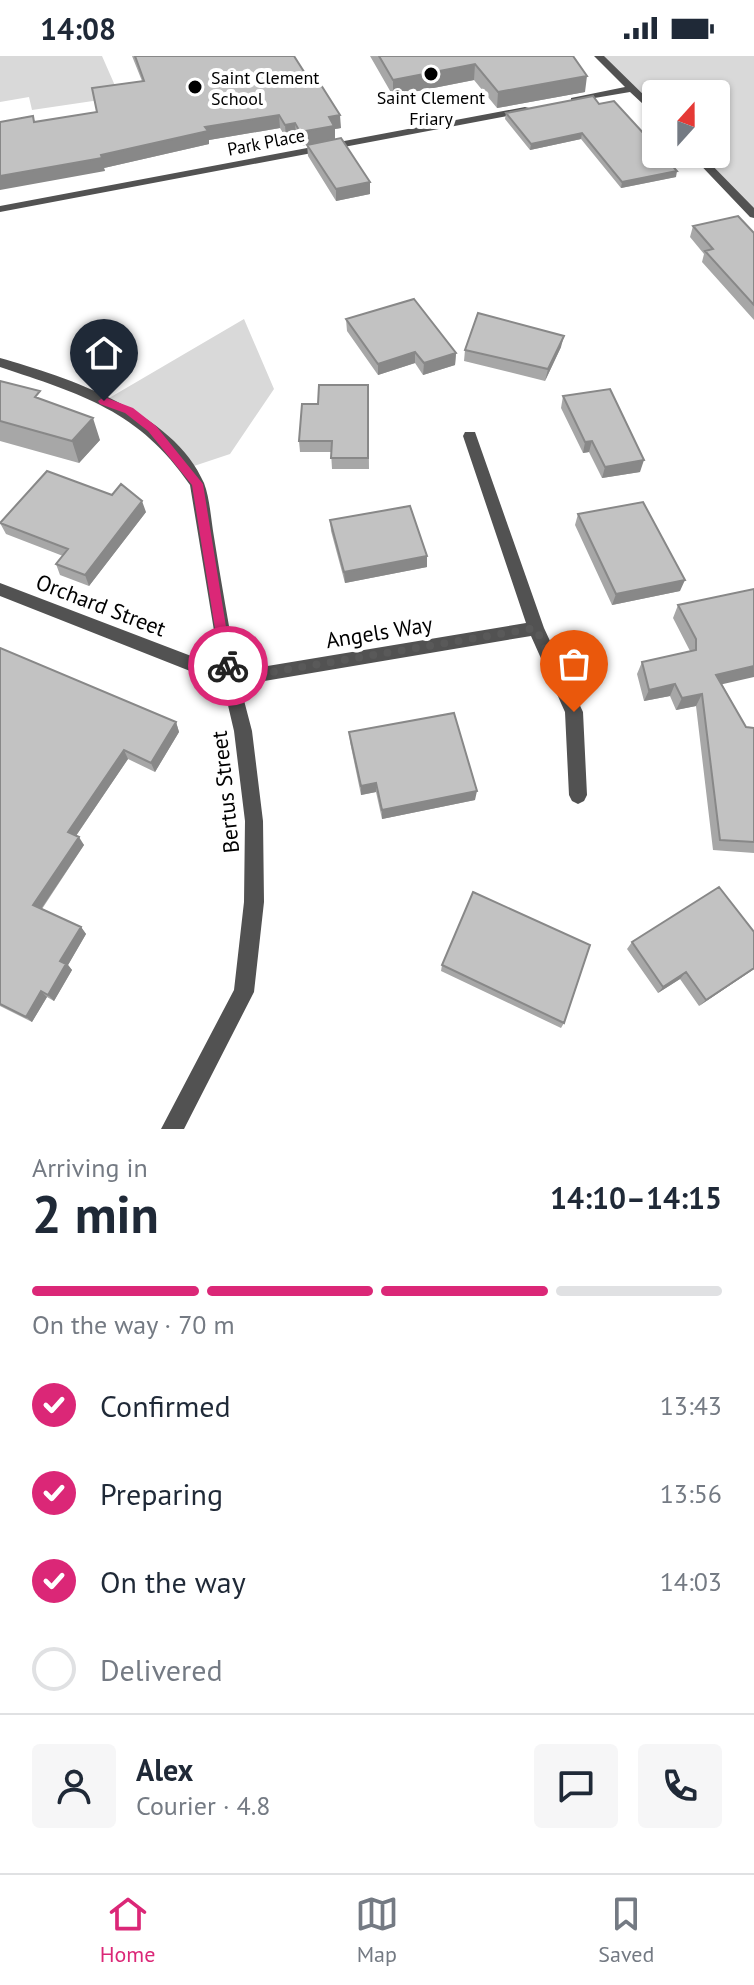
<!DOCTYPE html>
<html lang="en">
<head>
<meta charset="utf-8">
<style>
  :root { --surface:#fff; --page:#f6f6f7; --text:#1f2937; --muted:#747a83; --line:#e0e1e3; --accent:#db2777 }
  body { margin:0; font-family:"PT Sans",sans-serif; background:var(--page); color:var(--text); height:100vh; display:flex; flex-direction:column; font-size:30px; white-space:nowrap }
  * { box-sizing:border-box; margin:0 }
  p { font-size:26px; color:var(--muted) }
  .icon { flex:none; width:44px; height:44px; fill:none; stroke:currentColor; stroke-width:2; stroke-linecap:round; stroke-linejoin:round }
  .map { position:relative; height:1073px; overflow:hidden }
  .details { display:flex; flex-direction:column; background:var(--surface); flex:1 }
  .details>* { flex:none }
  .needle { width:52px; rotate:21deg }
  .tools { position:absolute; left:642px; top:24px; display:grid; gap:16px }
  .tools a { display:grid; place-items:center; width:88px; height:88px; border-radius:8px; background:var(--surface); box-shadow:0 2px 6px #0004; font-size:40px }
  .pin { position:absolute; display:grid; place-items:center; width:68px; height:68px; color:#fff; margin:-82px -34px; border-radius:50% 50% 50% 0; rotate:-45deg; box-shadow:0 0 8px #0007 }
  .pin .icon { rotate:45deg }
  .courier { position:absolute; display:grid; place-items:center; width:80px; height:80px; margin:-40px; border:6px solid #db2777; border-radius:50%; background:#fff; color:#222; box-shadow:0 2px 10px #0007 }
  .overview em { font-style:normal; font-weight:800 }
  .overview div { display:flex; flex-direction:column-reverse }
  .overview { display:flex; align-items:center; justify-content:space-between; height:136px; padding:0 32px }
  h1 { font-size:52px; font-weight:800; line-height:60px }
  .bar { display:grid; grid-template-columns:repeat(4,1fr); gap:12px 8px; align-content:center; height:96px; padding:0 32px }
  .bar i { height:10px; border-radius:6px; background:var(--line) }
  .bar .on { background:var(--accent) }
  .bar p { grid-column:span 4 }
  .line { display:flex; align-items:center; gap:20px; padding:0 32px; border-top:2px solid var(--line) }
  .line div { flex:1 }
  .round { display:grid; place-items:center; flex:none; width:84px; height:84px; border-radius:8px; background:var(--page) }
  ol { padding:0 32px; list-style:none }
  li { display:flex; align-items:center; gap:24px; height:88px }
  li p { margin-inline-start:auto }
  li .icon { padding:8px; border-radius:50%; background:var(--accent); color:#fff; stroke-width:4 }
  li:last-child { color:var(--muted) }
  li i { width:44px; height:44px; border:4px solid var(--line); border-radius:50% }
  .status { display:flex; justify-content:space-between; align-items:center; height:56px; padding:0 40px; background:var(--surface); direction:ltr }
  .status svg { height:22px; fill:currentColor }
  .menu { display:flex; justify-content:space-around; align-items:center; height:112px; border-top:2px solid var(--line); background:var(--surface); font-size:22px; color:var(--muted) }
  .menu a { display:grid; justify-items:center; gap:4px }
  .menu .on { color:var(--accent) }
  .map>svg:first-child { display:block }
  .green { fill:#d9d9d9 }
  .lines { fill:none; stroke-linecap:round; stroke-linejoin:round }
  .street { fill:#525252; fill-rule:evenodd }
  .wall { fill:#a7a7a7 }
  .shaded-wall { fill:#888 }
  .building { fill:#c2c2c2; stroke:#888; stroke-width:2 }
  .route { fill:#db2777 }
  .done { stroke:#595959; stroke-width:8; stroke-dasharray:0 14.4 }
  .poi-dot { fill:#000; stroke:#fff; stroke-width:3 }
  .labels { text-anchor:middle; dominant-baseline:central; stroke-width:8; stroke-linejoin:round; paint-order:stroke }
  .far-poi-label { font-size:18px; fill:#000; stroke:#fff; text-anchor:start }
  .far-street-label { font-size:18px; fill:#000; stroke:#fff }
  .street-label { font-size:22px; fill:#000; stroke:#fff }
</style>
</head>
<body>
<div class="status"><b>14:08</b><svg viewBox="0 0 49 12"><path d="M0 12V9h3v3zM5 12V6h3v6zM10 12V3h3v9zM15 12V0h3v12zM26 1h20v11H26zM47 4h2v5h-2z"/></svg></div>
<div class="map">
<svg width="754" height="1073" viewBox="0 0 754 1073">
  <rect width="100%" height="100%" fill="#fff"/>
  <path class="green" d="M0,0H102L120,41L32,54L29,41L0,46Z
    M599,0H754V159L695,98H716V38H656V58Z
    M244,263L274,333L230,398L188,412L104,345Z"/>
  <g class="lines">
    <path class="street" d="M594,0H604L656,51V60L630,36L571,46V42L625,31Z
      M525,51L529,52V56L0,156V150Z
      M690,98H701L754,152V162L750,161Z
      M0,302C67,321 174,356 204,427C210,443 211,464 214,481C221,526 229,570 237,615L526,567L463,380L465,376H475L544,572L583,656L587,739L584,745L578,748L572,745L569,739L565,656L531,580L240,629L252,675L263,765L264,846L254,936L184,1073H161L234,934L244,846L245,765L234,675L223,628L0,540V527L220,611L190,429C140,355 81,338 0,311Z"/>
  </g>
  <path class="wall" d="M132,0H294L341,72L335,73L301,90L296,80L286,82L280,72L209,84V88L104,112L105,115L35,66L97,56L142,25Z
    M370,0H573L585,36L497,52L474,24L393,40Z
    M599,48L676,121L621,132L581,83L530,94L505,63L506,57Z
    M307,89L370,138L336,145L308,100Z
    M693,170L754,177V264L702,206L704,198L690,181Z
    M346,263L456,297L455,309L423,319L415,307L378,319L347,275Z
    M561,291L545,325L464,305L465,294Z
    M0,325L100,384L79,407L0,385Z
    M368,329L369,413H332L331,396H300L299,385L318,348Z
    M563,340L640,416L602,422L589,396L583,397L561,352Z
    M146,456L89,530L60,519L56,508L63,500L6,478L0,467Z
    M578,458L680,535L612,549L575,469Z
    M330,464L427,500V511L345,527L331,475Z
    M678,549L746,671L754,672V797L713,794L696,650L676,654L670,640L644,645L637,618L642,606L690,595L673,562Z
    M0,592L176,666L179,676L155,716L128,703L76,780L84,789L42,853L81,871L86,878L68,909L72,914L54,945L47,941L32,966L0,950Z
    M349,676L475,744L382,763L376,736L361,739L350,686Z
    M632,886L754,913L699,950L680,923L658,937L627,893Z
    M442,909L564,967L561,972L441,915Z"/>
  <path class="shaded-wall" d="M475,8L474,24L393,40V24Z
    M587,20L585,36L497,52L498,36Z
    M279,59L280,72L209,84V88L104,112L105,115L0,134V120L101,99L205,71Z
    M340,59L341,72L335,73V83L301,90L300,76L329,61Z
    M295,67L296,80L286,82L285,69Z
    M582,77L581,83L530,94L531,88Z
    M677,115L676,121L621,132L622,126Z
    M370,126V138L336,145V133Z
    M564,280L561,291L545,325L548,313Z
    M415,296V307L378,319V308Z
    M456,297L455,309L423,319L424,307Z
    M93,362L100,384L79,407L72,385Z
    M592,385L589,396L583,397L585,386Z
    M644,404L640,416L602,422L605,411Z
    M142,445L146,456L89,530L85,519Z
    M427,500V511L345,527L344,516Z
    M685,524L680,535L612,549L616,538Z
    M754,610V621L710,631L716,619Z
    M675,628L670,640L644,645L649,634Z
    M702,638L696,650L676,654L682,642Z
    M176,666L179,676L155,716L151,707Z
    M124,694L128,703L73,784L68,776Z
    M376,727V736L361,739V730Z
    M477,735L475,744L382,763V754Z
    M79,781L84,789L39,856L33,849Z
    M81,871L86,878L68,909L72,914L54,945L48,939L60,905Z
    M754,912V913L699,950L706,944Z
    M686,916L680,923L658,937L663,931Z
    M41,935L47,941L32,966L26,961Z"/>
  <path class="building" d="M135,0H294L308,22L316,21L340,59L329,61L334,70L300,76L295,67L285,69L279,59L205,71L208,75L101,99L102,102L0,120V66L33,60L34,66L97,56L92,32L144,25Z
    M379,0H573L587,20L498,36L475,8L393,24Z
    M593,40L599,48L614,45L656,91V98H662L677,115L622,126L582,77L531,88L506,57Z
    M341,82L370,126L336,133L307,89Z
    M738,160L754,177V249L705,195L713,193L693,170Z
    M414,243L456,297L424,307L415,296L378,308L346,263Z
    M478,257L564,280L548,313L465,294Z
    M0,325L40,335L35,341L93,362L72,385L0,365Z
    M319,329H368V402H331L332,385H299L302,348H318Z
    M610,333L644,404L605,411L592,385L585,386L563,340Z
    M47,415L112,439L121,428L142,445L85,519L56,508L68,493L0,467Z
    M643,446L685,524L616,538L578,458Z
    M410,450L427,500L344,516L330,464Z
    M754,533V610L716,619L746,671L754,672V786L720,784L702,638L682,642L675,628L649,634L642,606L696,594V583L678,549Z
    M0,592L176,666L151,707L124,694L68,776L79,781L33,849L81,871L60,905L66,908L48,939L41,935L26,961L0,948Z
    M454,657L477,735L382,754L376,727L361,730L349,676Z
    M719,831L754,876V912L706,944L686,916L663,931L632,886Z
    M473,836L590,889L564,967L442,909Z"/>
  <path class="route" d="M104,341L133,352L156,370L203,428L233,614L228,616L221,610L192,429L148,375L125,357L100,348L98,345Z"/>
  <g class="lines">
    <path class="done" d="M228,610L230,623L536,572L574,656"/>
  </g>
  <g class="poi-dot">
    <circle cx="431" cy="18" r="8"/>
    <circle cx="195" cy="31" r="8"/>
  </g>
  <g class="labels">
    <g class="far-poi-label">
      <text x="211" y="21">Saint Clement<tspan x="211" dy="21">School</tspan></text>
      <text x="431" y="41" text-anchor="middle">Saint Clement<tspan x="431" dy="21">Friary</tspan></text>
    </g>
    <g class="far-street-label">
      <text transform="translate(266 86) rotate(-11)">Park Place</text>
    </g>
    <g class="street-label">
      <text transform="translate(101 549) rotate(21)">Orchard Street</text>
      <text transform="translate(379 576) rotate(-9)">Angels Way</text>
      <text transform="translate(225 736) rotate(-96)">Bertus Street</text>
    </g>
  </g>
</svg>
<div class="tools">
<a><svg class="needle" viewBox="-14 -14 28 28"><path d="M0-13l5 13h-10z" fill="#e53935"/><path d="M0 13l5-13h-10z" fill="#747a83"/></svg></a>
</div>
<div class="pin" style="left:574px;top:656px;background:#ea580c"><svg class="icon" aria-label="bag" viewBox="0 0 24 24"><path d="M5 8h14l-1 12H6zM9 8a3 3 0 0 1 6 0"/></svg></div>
<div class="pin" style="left:104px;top:345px;background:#1f2937"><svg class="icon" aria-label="home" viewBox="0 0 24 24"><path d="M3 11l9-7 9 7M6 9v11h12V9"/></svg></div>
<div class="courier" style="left:228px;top:610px"><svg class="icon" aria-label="bike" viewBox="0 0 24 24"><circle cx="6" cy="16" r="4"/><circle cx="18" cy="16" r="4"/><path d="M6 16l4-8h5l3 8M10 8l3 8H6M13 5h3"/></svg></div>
</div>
<section class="details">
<div class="overview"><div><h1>2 min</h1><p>Arriving in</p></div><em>14:10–14:15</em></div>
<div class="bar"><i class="on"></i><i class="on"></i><i class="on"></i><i></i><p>On the way · 70 m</p></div>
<ol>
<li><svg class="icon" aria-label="check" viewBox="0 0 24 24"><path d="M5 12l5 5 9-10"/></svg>Confirmed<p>13:43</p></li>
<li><svg class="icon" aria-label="check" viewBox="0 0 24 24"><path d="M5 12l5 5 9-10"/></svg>Preparing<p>13:56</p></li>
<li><svg class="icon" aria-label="check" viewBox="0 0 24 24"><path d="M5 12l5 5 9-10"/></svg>On the way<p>14:03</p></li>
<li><i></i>Delivered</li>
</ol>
<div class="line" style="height:144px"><a class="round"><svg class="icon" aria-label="person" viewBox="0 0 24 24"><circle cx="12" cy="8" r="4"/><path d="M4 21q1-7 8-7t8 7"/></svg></a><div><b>Alex</b><p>Courier · 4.8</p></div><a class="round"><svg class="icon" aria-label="chat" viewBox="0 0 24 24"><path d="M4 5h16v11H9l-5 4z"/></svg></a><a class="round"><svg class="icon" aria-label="phone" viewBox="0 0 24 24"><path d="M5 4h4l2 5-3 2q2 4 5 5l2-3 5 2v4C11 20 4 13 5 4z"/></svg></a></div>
</section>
<nav class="menu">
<a class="on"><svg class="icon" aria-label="home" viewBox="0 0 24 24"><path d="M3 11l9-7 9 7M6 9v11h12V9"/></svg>Home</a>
<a><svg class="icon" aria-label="map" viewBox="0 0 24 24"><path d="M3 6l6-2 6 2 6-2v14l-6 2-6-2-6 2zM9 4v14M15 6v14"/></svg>Map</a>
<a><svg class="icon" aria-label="saved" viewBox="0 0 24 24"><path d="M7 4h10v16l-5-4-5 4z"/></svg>Saved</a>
</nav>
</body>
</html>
